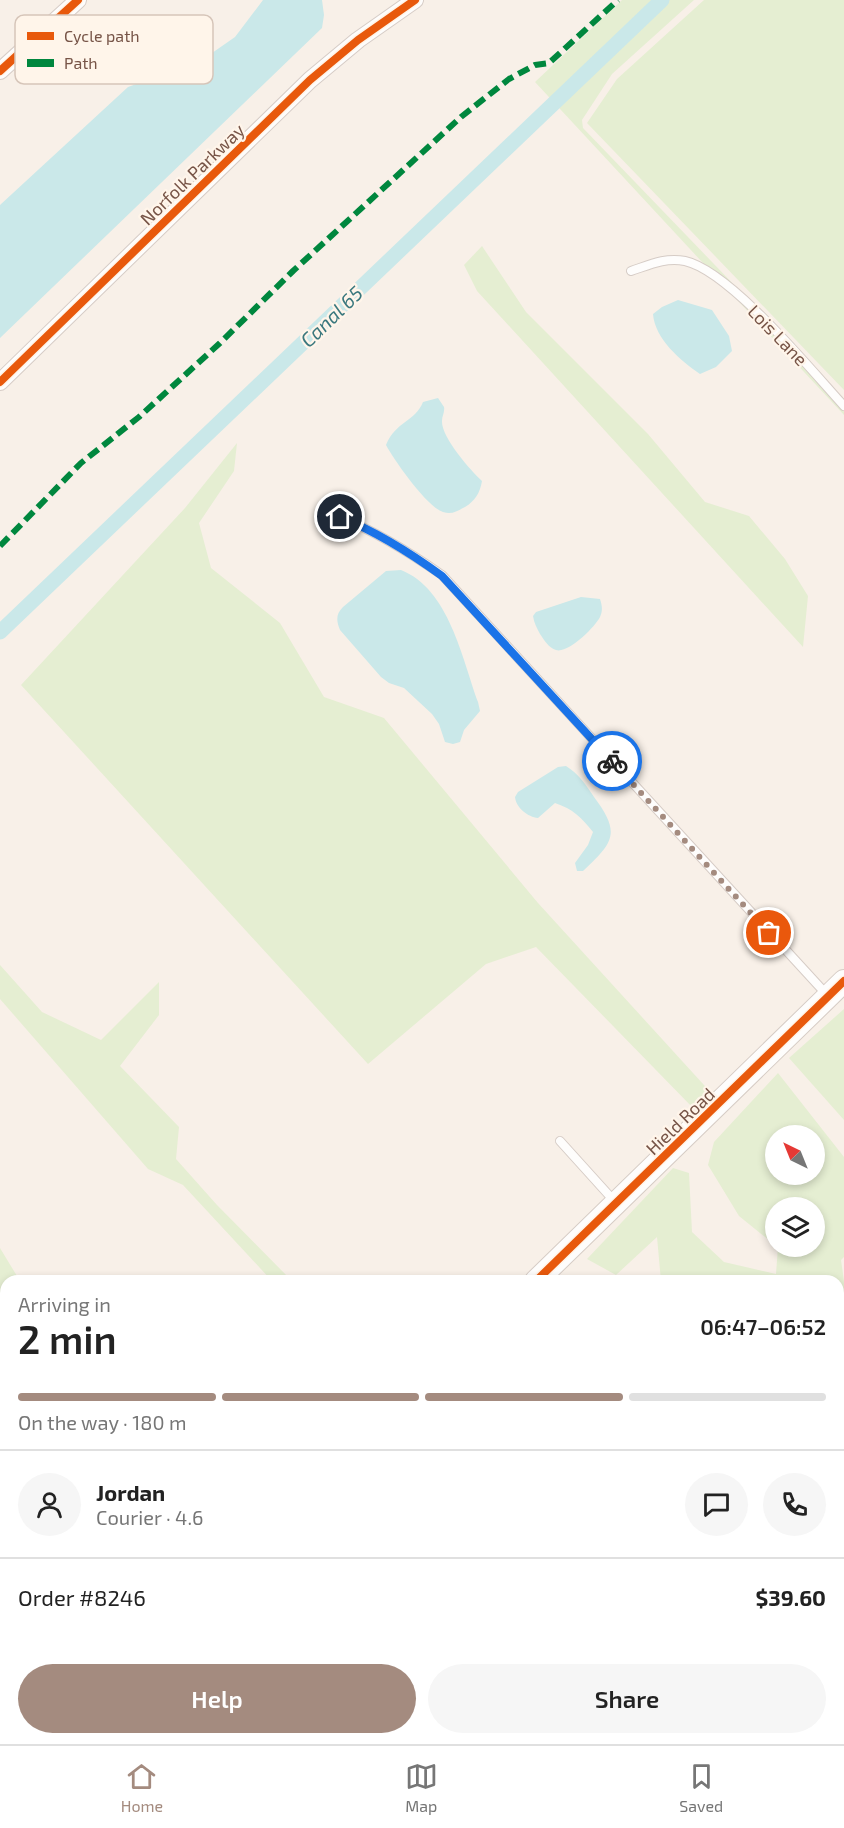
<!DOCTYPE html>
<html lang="en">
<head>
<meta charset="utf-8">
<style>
  :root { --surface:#fff; --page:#f6f6f6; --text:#222; --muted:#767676; --line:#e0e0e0; --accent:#a48b7f }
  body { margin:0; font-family:"Exo 2",sans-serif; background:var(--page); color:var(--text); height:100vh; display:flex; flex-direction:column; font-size:22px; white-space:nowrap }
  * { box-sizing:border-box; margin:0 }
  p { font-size:20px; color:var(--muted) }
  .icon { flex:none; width:33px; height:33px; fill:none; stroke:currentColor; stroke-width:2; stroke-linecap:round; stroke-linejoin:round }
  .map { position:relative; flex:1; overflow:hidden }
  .side { position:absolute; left:0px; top:1275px; width:844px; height:470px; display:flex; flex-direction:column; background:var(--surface); border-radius:18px 18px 0 0; box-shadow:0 3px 9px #0003 }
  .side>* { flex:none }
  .needle { width:39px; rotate:317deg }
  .fabs { position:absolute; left:765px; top:1125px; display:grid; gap:12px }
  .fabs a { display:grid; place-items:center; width:60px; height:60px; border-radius:50%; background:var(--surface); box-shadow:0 3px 9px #0003; font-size:30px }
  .pin { position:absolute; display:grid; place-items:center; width:51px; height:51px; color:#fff; margin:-26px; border:3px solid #fff; border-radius:50%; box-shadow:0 2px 6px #0007 }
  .courier { position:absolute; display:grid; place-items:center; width:60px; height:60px; margin:-30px; border:4px solid #1a73e8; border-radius:50%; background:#fff; color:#222; box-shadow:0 2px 8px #0007 }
  .head em { font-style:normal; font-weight:600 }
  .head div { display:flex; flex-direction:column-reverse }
  .head { display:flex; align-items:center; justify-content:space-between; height:102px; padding:0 18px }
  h1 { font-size:39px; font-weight:600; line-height:45px }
  .bar { display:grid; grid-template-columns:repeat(4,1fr); gap:9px 6px; align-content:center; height:72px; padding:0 18px }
  .bar i { height:8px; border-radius:4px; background:var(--line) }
  .bar .on { background:var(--accent) }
  .bar p { grid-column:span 4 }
  .line { display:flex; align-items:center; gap:15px; padding:0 18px; border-top:2px solid var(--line) }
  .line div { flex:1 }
  .round { display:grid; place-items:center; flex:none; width:63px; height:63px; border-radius:32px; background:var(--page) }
  .action { display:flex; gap:12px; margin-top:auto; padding:12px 18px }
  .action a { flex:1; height:69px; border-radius:36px; background:var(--accent); color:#fff; font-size:24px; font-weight:600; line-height:69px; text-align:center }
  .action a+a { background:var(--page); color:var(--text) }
  .tabs { display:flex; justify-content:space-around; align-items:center; height:84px; border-top:2px solid var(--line); background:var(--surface); font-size:16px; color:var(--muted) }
  .tabs a { display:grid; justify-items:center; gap:3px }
  .tabs .on { color:var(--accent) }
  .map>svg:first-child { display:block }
  .green { fill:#e5eed2; fill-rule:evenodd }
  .water { fill:#cae8e9 }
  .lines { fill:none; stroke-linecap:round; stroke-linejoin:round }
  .canal { stroke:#cae8e9; stroke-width:15 }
  .lane-casing { stroke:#d6ccc6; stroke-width:10 }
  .street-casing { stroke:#d6ccc6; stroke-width:18 }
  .secondary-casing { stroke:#d6ccc5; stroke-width:24 }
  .lane { stroke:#fefdfc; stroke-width:8 }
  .street { stroke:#fefdfc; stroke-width:16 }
  .secondary { stroke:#fefdfc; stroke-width:22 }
  .quiet { stroke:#00873e; stroke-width:6; stroke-dasharray:12 6; stroke-linecap:butt }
  .cycleway-casing { stroke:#fff5ea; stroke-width:11 }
  .cycleway { stroke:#e8590c; stroke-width:8 }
  .done { stroke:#a48b7f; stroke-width:6; stroke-dasharray:0 10.8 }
  .route { stroke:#1a73e8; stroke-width:8 }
  .labels { text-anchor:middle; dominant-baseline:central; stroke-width:4.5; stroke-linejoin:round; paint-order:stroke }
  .street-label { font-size:18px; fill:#775447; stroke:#fff5ea }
  .water-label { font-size:20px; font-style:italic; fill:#3a787e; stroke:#fff5ea }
  .key { fill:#fff5ea; stroke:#d6c5b9; stroke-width:1.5 }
  .key-label { font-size:16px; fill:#775447 }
</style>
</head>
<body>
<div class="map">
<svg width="844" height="1744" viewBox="0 0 844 1744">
  <rect width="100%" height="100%" fill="#f8f0e8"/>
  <path class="green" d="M622,0H694L612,74L582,120L583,128L844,399V415L535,82Z
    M704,0H844V390L587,123L617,79Z
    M482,246L526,312L648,434L705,502L749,516L785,559L808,596L803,647L477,291L464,265Z
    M237,443L234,471L199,523L211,568L280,623L324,697L384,718L538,903L714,1096L694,1109L536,947L486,964L368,1064L21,685L185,508Z
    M0,965L42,1012L101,1040L159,982V1015L120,1066L179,1127L176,1159L217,1205L292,1281H272L183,1185L148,1169L0,999Z
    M844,1009V1120L789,1058Z
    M778,1073L844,1157V1257L841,1260L844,1281V1403H838V1281H661L657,1237L616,1275L587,1259L673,1168L689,1173L692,1232L724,1262L776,1274L778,1247L814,1246V1208H776L775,1245L739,1216L708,1165L714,1142ZM776,1136H814V1174H776Z
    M0,1248L20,1281H6V1518L0,1516Z
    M839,1567L844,1573V1744H715L709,1739L838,1738Z
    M431,1739L437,1744H300L299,1739Z"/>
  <path class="water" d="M263,0H322L324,15L322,28L0,338V205L128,87L202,60L235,37Z
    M678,300L712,310L729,336L732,351L716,367L700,374C680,360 655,339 653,314L662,307Z
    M438,398L444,407C445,412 442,416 442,421C441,437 471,471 482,481C480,493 475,501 465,507C457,511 452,515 443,512C427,507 394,460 386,445C396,421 415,422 423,402Z
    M401,570C449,589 462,658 478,702L480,711L464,730L460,742L453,744L445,742L439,724L432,714L404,688L389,683L381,677L340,630C336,620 336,614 343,607L386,571Z
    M581,597L600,599C602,605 603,611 600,617C595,627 568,654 556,650C549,648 544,640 540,634C537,628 534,623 533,616L536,612Z
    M566,766C579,774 586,785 594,797C621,833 614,842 583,871H577L575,863L588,845L593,832C582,818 573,809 555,803L538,818C528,817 516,808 515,797L518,792L558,767Z"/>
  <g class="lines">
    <path class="canal" d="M0,632L662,0"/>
    <defs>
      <path id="lane" d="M631,271C649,265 665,257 685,261C730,271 811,370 844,406
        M340,517C377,532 409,552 442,575L828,996
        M560,1141L616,1203
        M0,1562L6,1568"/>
      <path id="street" d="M0,71L78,0
        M0,382L310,80L358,40L415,0"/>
      <path id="secondary" d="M536,1281L844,981
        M61,1744L67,1738"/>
    </defs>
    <use href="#lane" class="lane-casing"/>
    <use href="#street" class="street-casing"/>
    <use href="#secondary" class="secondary-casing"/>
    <use href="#lane" class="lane"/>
    <use href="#street" class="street"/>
    <use href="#secondary" class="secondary"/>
    <path class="quiet" d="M0,546L81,463L139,417L220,343L293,271L461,117L509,79L535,65L549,63L618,0"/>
    <defs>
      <path id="cycleway" d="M0,71L78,0
        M0,382L310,80L358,40L415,0
        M536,1281L844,981"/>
    </defs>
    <use href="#cycleway" class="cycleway-casing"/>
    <use href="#cycleway" class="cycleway"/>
  </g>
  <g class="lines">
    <path class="done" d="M612,761L769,933"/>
    <path class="route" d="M340,517C377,532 409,552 442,576L612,761"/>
  </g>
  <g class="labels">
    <g class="street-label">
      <text transform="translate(192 174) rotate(-44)">Norfolk Parkway</text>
      <text transform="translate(778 335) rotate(46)">Lois Lane</text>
      <text transform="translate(680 1121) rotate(-44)">Hield Road</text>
    </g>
    <g class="water-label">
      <text transform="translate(331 316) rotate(-44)">Canal 65</text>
    </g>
  </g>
  <rect x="15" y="15" width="198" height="69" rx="9" class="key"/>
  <rect x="27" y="32" width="27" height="8" fill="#e8590c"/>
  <rect x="27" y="59" width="27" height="8" fill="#00873e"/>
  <g class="key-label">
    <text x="64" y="42">Cycle path</text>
    <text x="64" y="69">Path</text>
  </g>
</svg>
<div class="fabs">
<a><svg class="needle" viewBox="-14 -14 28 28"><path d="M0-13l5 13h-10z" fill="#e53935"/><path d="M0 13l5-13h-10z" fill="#767676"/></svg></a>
<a><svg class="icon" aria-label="layers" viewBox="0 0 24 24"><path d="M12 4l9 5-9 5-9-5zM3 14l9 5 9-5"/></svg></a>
</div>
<div class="pin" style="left:769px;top:933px;background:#ea580c"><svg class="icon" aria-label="bag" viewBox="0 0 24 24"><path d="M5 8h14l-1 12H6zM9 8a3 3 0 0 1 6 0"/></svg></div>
<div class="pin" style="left:340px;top:517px;background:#1f2937"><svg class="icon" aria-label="home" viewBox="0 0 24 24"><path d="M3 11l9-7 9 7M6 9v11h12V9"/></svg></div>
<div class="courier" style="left:612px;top:761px"><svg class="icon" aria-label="bike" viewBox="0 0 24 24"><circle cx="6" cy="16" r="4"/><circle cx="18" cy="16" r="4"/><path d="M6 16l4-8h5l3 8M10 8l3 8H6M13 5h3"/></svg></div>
<section class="side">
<div class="head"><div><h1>2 min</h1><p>Arriving in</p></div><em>06:47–06:52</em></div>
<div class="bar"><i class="on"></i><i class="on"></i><i class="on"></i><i></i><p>On the way · 180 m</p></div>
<div class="line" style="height:108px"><a class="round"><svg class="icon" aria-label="person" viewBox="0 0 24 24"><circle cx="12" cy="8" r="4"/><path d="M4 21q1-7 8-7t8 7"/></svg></a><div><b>Jordan</b><p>Courier · 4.6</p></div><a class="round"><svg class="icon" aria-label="chat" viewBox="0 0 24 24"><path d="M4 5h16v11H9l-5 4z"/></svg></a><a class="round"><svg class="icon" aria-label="phone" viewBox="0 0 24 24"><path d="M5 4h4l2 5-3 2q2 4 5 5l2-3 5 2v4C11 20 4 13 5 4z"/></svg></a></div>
<div class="line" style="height:78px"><div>Order #8246</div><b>$39.60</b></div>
<div class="action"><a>Help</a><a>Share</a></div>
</section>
</div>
<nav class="tabs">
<a class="on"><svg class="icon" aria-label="home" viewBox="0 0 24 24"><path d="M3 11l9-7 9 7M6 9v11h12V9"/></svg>Home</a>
<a><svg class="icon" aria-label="map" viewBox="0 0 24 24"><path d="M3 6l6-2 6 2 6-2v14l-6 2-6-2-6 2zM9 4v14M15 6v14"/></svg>Map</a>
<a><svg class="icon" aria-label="saved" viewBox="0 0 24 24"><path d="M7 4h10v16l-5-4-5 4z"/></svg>Saved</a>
</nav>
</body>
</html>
